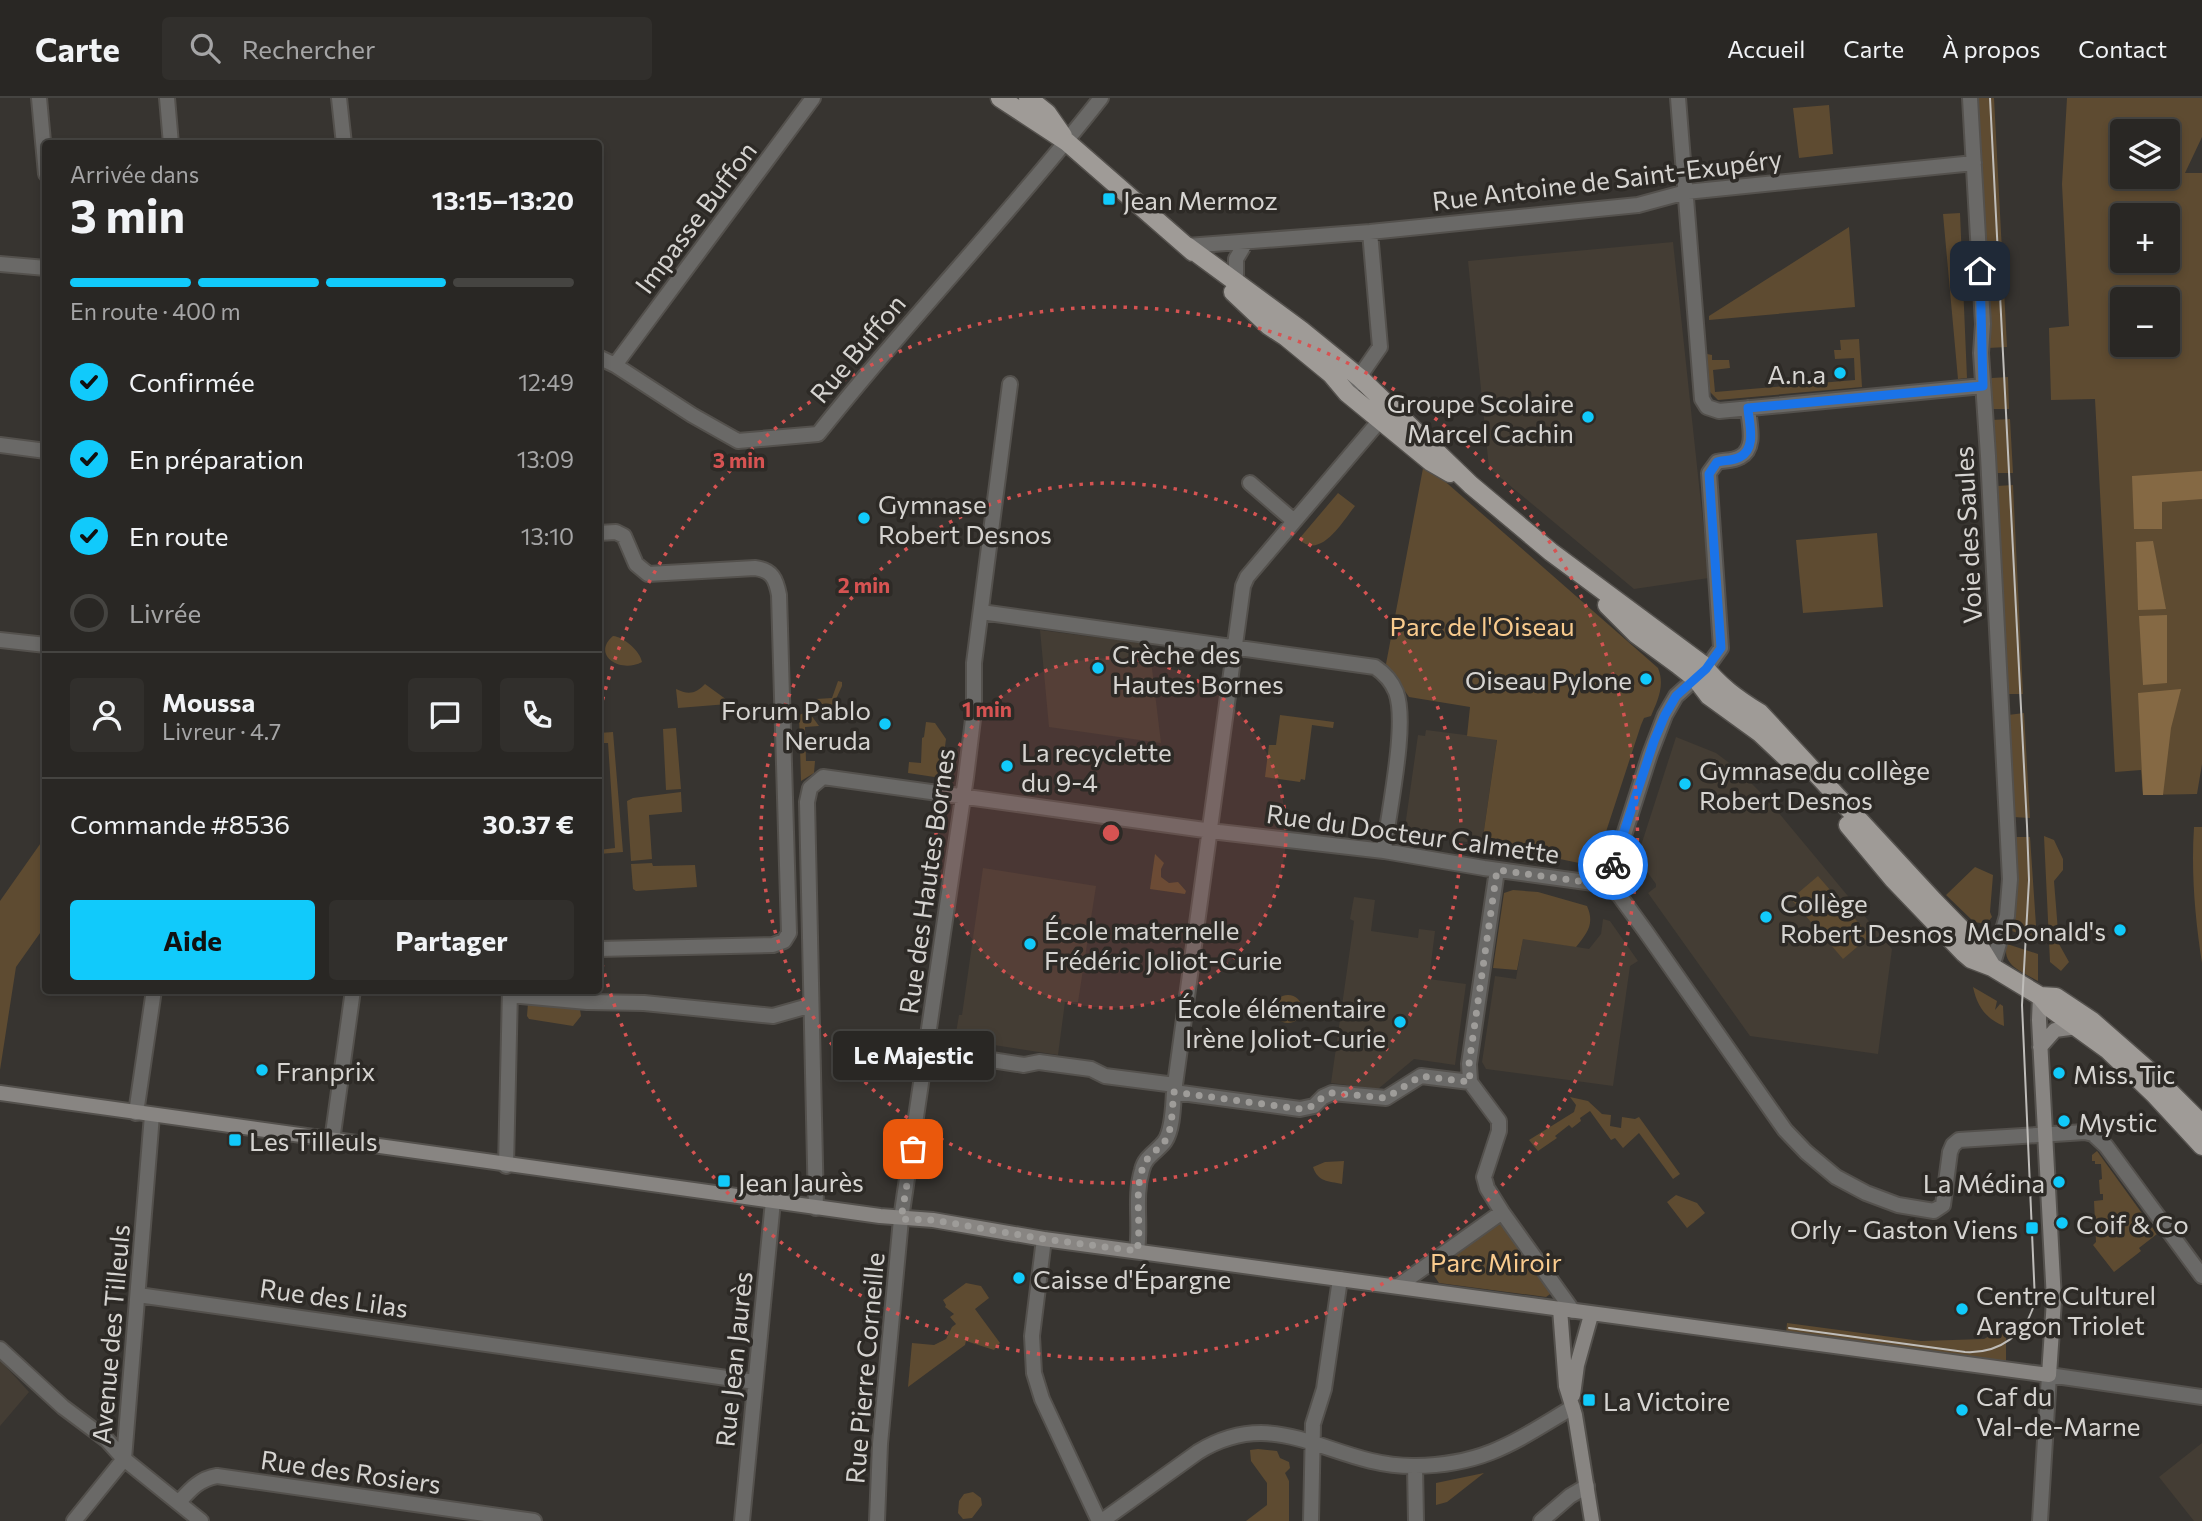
<!DOCTYPE html>
<html lang="fr">
<head>
<meta charset="utf-8">
<style>
  :root { --surface:#292724; --page:#312f2c; --text:#f1f3f6; --muted:#a5a5a6; --line:#454441; --accent:#11cafb }
  body { margin:0; font-family:Commissioner,sans-serif; background:var(--page); color:var(--text); height:100vh; display:flex; flex-direction:column; font-size:26px; white-space:nowrap }
  * { box-sizing:border-box; margin:0 }
  p { font-size:23px; color:var(--muted) }
  .icon { flex:none; width:38px; height:38px; fill:none; stroke:currentColor; stroke-width:2; stroke-linecap:round; stroke-linejoin:round }
  .map { position:relative; flex:1; overflow:hidden }
  .sheet { position:absolute; left:42px; top:42px; width:560px; height:854px; display:flex; flex-direction:column; background:var(--surface); border-radius:7px; box-shadow:0 4px 10px #0003,0 0 0 2px var(--line) }
  .sheet>* { flex:none }
  .buttons { position:absolute; left:2110px; top:21px; display:grid; gap:14px }
  .buttons a { display:grid; place-items:center; width:70px; height:70px; border-radius:7px; background:var(--surface); box-shadow:0 4px 10px #0003,0 0 0 2px var(--line); font-size:35px }
  .pin { position:absolute; display:grid; place-items:center; width:60px; height:60px; color:#fff; margin:-30px; border-radius:14px; box-shadow:0 4px 10px #0006 }
  .courier { position:absolute; display:grid; place-items:center; width:70px; height:70px; margin:-35px; border:5px solid #1a73e8; border-radius:50%; background:#fff; color:#222; box-shadow:0 2px 9px #0007 }
  .bubble { position:absolute; height:49px; border-radius:7px; background:var(--surface); box-shadow:0 4px 10px #0003,0 0 0 2px var(--line); font-size:23px; font-weight:700; line-height:49px; text-align:center }
  .head em { font-style:normal; font-weight:700 }
  .head div { display:flex; flex-direction:column-reverse }
  .head { display:flex; align-items:center; justify-content:space-between; height:119px; padding:0 28px }
  h1 { font-size:46px; font-weight:700; line-height:52px }
  .bar { display:grid; grid-template-columns:repeat(4,1fr); gap:10px 7px; align-content:center; height:84px; padding:0 28px }
  .bar i { height:9px; border-radius:5px; background:var(--line) }
  .bar .selected { background:var(--accent) }
  .bar p { grid-column:span 4 }
  .line { display:flex; align-items:center; gap:18px; padding:0 28px; border-top:2px solid var(--line) }
  .line div { flex:1 }
  .round { display:grid; place-items:center; flex:none; width:74px; height:74px; border-radius:7px; background:var(--page) }
  ol { padding:0 28px; list-style:none }
  li { display:flex; align-items:center; gap:21px; height:77px }
  li p { margin-inline-start:auto }
  li .icon { padding:7px; border-radius:50%; background:var(--accent); color:#111; stroke-width:4 }
  li:last-child { color:var(--muted) }
  li i { width:38px; height:38px; border:4px solid var(--line); border-radius:50% }
  .button { display:flex; gap:14px; margin-top:auto; padding:14px 28px }
  .button a { flex:1; height:80px; border-radius:7px; background:var(--accent); color:#111; font-size:28px; font-weight:700; line-height:80px; text-align:center }
  .button a+a { background:var(--page); color:var(--text) }
  header { display:flex; align-items:center; gap:42px; box-sizing:border-box; height:98px; padding:0 35px; background:var(--surface); border-bottom:2px solid var(--line) }
  header strong { font-size:33px }
  nav { display:flex; gap:38px; margin-inline-start:auto; font-size:24px }
  .search { width:490px; height:63px; background:var(--page); display:flex; align-items:center; gap:18px; box-sizing:border-box; padding:0 24px; border-radius:7px; color:var(--muted); font-size:26px }
  .map>svg:first-child { display:block }
  .built { fill:#443d34 }
  .green { fill:#5e4b31; fill-rule:evenodd }
  .forest { fill:#856944 }
  .lines { fill:none; stroke-linecap:round; stroke-linejoin:round }
  .street-casing { stroke:#54514d; stroke-width:18 }
  .secondary-casing { stroke:#54514d; stroke-width:18 }
  .primary-casing { stroke:#54514d; stroke-width:21 }
  .street { stroke:#6a6967; stroke-width:14 }
  .secondary { stroke:#888582; stroke-width:14 }
  .primary { stroke:#9f9b97; stroke-width:18 }
  .tram { stroke:#bfbdba; stroke-width:2 }
  .done { stroke:#9e9c99; stroke-width:7; stroke-dasharray:0 12.6 }
  .route { stroke:#1a73e8; stroke-width:9 }
  .ring { fill:none; stroke:#d65352; stroke-width:3.5; stroke-dasharray:3.5 7 }
  .poi-dot { fill:#11cafb; stroke:#2d2a26; stroke-width:2.5 }
  .labels { text-anchor:middle; dominant-baseline:central; stroke-width:7; stroke-linejoin:round; paint-order:stroke }
  .street-label { font-size:26px; fill:#d6d4d1; stroke:#2d2a26 }
  .poi-label { font-size:26px; fill:#d6d4d1; stroke:#2d2a26; text-anchor:start }
  .park-label { font-size:26px; fill:#f9cb8e; stroke:#2d2a26 }
  .centre { fill:#d65352; stroke:#2d2a26; stroke-width:3.5 }
  .ring-label { font-size:21px; text-anchor:middle; font-weight:bold; fill:#d65352; stroke:#2d2a26; stroke-width:7; stroke-linejoin:round; paint-order:stroke }
</style>
</head>
<body>
<header>
<strong>Carte</strong>
<div class="search"><svg class="icon" aria-label="search" viewBox="0 0 24 24"><circle cx="10" cy="10" r="6"/><path d="M15 15l6 6"/></svg>Rechercher</div>
<nav><a>Accueil</a><a>Carte</a><a>À propos</a><a>Contact</a></nav>
</header>
<div class="map">
<svg width="2202" height="1423" viewBox="0 0 2202 1423">
  <rect width="100%" height="100%" fill="#373430"/>
  <path class="built" d="M1673,144L1709,480L1634,491L1489,370L1468,163Z
    M1040,532L1149,546L1161,645L1049,629Z
    M1426,632L1497,641L1482,746L1404,736L1418,637L1425,638Z
    M1676,639L1716,655L1736,670L1768,702L1892,851L1878,956L1750,938L1648,795L1656,789V786L1637,760Z
    M983,770L1096,788L1078,904H1065L1058,957L955,941L959,917H962Z
    M1354,799L1375,802L1371,833L1418,840L1419,831L1435,833L1429,881L1466,886L1455,967L1414,961L1378,991L1331,985L1354,823L1350,821Z
    M1603,821L1610,823L1638,863L1630,868L1613,988L1486,971L1482,964L1495,878L1516,881L1523,840L1589,851L1601,836Z
    M0,1262L29,1294L0,1328Z
    M2202,1345V1423H2194L2159,1379Z"/>
  <path class="green" d="M1978,0H1994L2007,249L1988,250L1989,227Z
    M2067,0H2202V39L2185,75H2202V666L2197,696L2143,697L2141,672L2115,674L2095,301L2051,302L2049,230L2069,228L2062,86ZM2123,33H2168V79H2123ZM2123,117H2168V163H2123ZM2123,201H2168V247H2123Z
    M1829,7L1833,56L1799,60L1793,10Z
    M1960,115L1967,280L1958,281L1943,116Z
    M1849,129L1855,209L1709,222V218Z
    M1859,241L1862,289L1718,302L1710,294L1707,256L1712,257V262H1729L1730,270L1713,272L1715,294L1855,282L1854,260L1835,261L1834,252H1841L1840,242Z
    M2008,279L2009,311H1991L1990,282L1992,280Z
    M2010,321L2013,375H1996L1992,322Z
    M1424,365L1658,570C1665,587 1658,602 1651,618L1644,620L1641,627L1602,746L1593,754L1592,763L1589,767L1545,758V756L1482,746L1497,642L1467,638L1470,609L1409,599L1386,566Z
    M2013,387L2023,596H2007L1997,388Z
    M1338,395L1355,408C1343,423 1320,463 1299,441Z
    M1877,435L1883,509L1803,515L1796,442Z
    M613,538C624,539 640,553 642,564C620,576 591,557 613,538Z
    M838,583L842,584V588L830,614L821,605L811,617L819,628L805,629L806,663H815L814,675L801,683L799,617C811,613 810,610 816,601L832,600Z
    M705,586L727,602L728,606L678,610L676,591C688,597 696,596 705,586Z
    M2024,615L2030,720L2013,719L2008,617Z
    M1280,617L1334,624L1333,630L1312,627L1305,682L1301,681L1300,684L1265,679L1269,647H1276Z
    M926,624L935,625L946,641L941,680L908,675L909,664L921,665L922,640L924,639Z
    M676,630L681,691L666,692L663,631Z
    M613,634L623,754L599,756V752L615,750L608,645H598L599,635Z
    M681,694L682,714L649,717L652,761L631,763L627,703L633,700Z
    M2194,729H2202V865C2195,820 2191,774 2194,729Z
    M2044,738L2054,742L2063,761V772L2054,783L2059,846L2069,864L2061,873L2050,864Z
    M45,739V828L16,869L0,972V803Z
    M2014,739H2030L2037,842L2012,833L2016,812Z
    M1155,756L1164,765L1161,771V779L1169,785L1178,784L1186,793L1185,796L1150,791Z
    M652,765L653,768L695,767L697,789L636,793L633,791L631,766Z
    M1975,769L1993,777L1990,814L1992,819L1986,826L1974,824L1946,797Z
    M1818,778L1870,838L1843,861L1791,801Z
    M1513,792L1538,794L1587,808C1595,826 1587,835 1576,849L1523,841L1517,872L1493,870L1504,795Z
    M2007,846L2038,856V883C2023,874 2001,868 2007,846Z
    M1973,889L1997,903L1995,912L2000,906L2003,908L2004,928C1986,921 1977,908 1973,889Z
    M1274 911a14 14 0 1 1 28 0a14 14 0 1 1-28 0Z
    M528,905L575,907L580,911L581,918L573,928L529,921L527,918Z
    M1570,999L1588,1003L1602,1016L1611,1017L1610,1028L1621,1030L1622,1019L1635,1021L1639,1019L1680,1076L1673,1081L1639,1035L1623,1050L1615,1040L1611,1042L1590,1013L1580,1020L1581,1023L1572,1030L1569,1027L1555,1038L1557,1040L1538,1053L1529,1042L1574,1014L1576,1007Z
    M2097,1053L2157,1136L2139,1150L2141,1153L2114,1174L2093,1147L2096,1144L2094,1103L2103,1102V1096H2100L2099,1082L2102,1081L2101,1066H2095V1063H2092V1057Z
    M1344,1063L1342,1086C1328,1083 1318,1084 1313,1069L1325,1064Z
    M1676,1097L1697,1105L1705,1115L1687,1130L1667,1104Z
    M1503,1122L1553,1194L1546,1199L1439,1185L1430,1172Z
    M966,1185L981,1188L989,1200L975,1211L1000,1245L994,1252L966,1243L965,1247L908,1289L912,1245L934,1247L946,1241L952,1229L956,1226L950,1219L954,1216L945,1209L946,1207L943,1202Z
    M1787,1225L1921,1243L1984,1241L2006,1229V1266L1786,1236Z
    M1258,1351L1277,1353L1280,1360L1289,1364L1290,1370L1285,1375L1289,1383V1423H1246L1267,1407V1385L1251,1363L1250,1352Z
    M1484,1375L1447,1404L1436,1407V1385Z
    M973,1394L981,1400L982,1407L972,1420L963,1421L958,1415L959,1403L964,1396Z"/>
  <path class="forest" d="M2202,373V401L2162,404V431H2134L2132,378Z
    M2153,443L2166,511L2138,512L2136,444Z
    M2167,517V585L2143,587L2139,518Z
    M2181,591L2171,630L2163,697H2143L2138,595Z"/>
  <g class="lines">
    <defs>
      <path id="street" d="M39,0L46,76
        M167,0L171,46
        M339,0L344,46
        M1678,0L1702,301L1707,309L1719,313L1983,288
        M1970,0L1983,226L1981,255L1988,358L2010,781L2007,818L1992,869
        M1187,148L1370,134L1638,107L1686,94L1974,65
        M0,166L46,170
        M1236,184V161L1246,144
        M598,259L615,267L692,317L738,343L818,336C909,221 1011,115 1101,0
        M615,267L813,0
        M1353,288L1380,249L1370,134
        M0,347L46,353
        M1250,385L1294,423
        M598,435L616,434L624,438L636,466L648,476L755,470C772,472 776,481 779,497L789,835L784,843L773,847L598,851
        M981,514L1375,569C1384,575 1392,584 1396,594C1408,626 1388,716 1384,753
        M0,542L46,547
        M1497,772L1469,966L1470,984L1499,1023V1033L1484,1079L1487,1090L1502,1114
        M1608,787L1650,656L1665,617L1676,598L1706,571L1721,550L1709,375L1717,364C1724,362 1733,363 1740,359C1757,350 1749,326 1748,310
        M510,897L587,904L644,905L773,918L805,909
        M927,952L1024,967L1039,964L1091,971L1105,978L1175,987
        M1174,994L1243,488L1247,479L1387,314
        M136,1015L154,892
        M332,1043L353,892
        M506,1068L510,892
        M816,1110L807,704L810,690L823,679L1219,734L1384,753L1484,770L1608,787L1619,797L1646,834L1785,1032L1806,1054L1836,1079L1866,1095L1898,1107L1934,1113L1943,1107L1950,1054L1953,1047L1959,1042L2085,1034L2093,1036L2106,1048L2202,1178
        M1044,1141L1032,1238L1034,1275L1042,1301L1099,1423
        M1137,1153C1141,1126 1134,1099 1142,1072C1145,1058 1158,1053 1165,1043C1173,1031 1173,1008 1174,994L1300,1011L1314,1008L1323,999L1332,995L1386,1000L1421,978L1470,984
        M1398,1188L1502,1114L1573,1213
        M138,1197L755,1284
        M0,1251L63,1309L107,1342L124,1361L201,1423
        M124,1361L152,1017
        M1415,1368L1416,1423
        M179,1404C190,1392 199,1381 217,1378L534,1423
        M74,1423L124,1361
        M742,1423L773,1103
        M877,1423L880,1346L901,1121L966,679L974,613V565L1010,286
        M1102,1423L1198,1354C1280,1304 1331,1369 1415,1368C1485,1367 1516,1343 1573,1309
        M1311,1423L1313,1326L1324,1291L1340,1181
        M1541,1423L1570,1398L1587,1388
        M2040,1423L2049,1277L2202,1299"/>
      <path id="secondary" d="M2040,949L2055,932L2077,929
        M0,995L880,1118L933,1122L1044,1141L2049,1277L2054,1202L2039,922L2040,898
        M1560,1211L1566,1288L1575,1317L1592,1423
        M1573,1297L1577,1267L1591,1217"/>
      <path id="primary" d="M1000,0L1067,44L1193,154
        M1028,0L1047,15L1063,38
        M1187,148L1301,232L1360,280L1471,387L1551,454L1702,566C1718,587 1737,601 1760,615L1934,803L1981,851L1992,869
        M1233,194L1269,228L1286,239L1331,276L1347,295L1431,364L1450,375
        M1607,507L1636,536L1677,566L1696,581L1709,598L1760,635L1792,665
        M1848,727L1893,781L1964,855L1971,861L1992,869L2040,898L2050,910L2108,952L2154,996L2202,1048
        M2040,898L2056,899L2092,923L2148,972L2202,1026"/>
    </defs>
    <use href="#street" class="street-casing"/>
    <use href="#secondary" class="secondary-casing"/>
    <use href="#primary" class="primary-casing"/>
    <use href="#street" class="street"/>
    <use href="#secondary" class="secondary"/>
    <use href="#primary" class="primary"/>
    <path class="tram" d="M1789,1230L1965,1254C1999,1256 2027,1236 2035,1203L2022,907L2029,782L2027,728L1990,0"/>
  </g>
  <g class="lines">
    <path class="done" d="M913,1051L901,1121L933,1122L1044,1141L1137,1153C1142,1126 1134,1099 1142,1072C1145,1058 1158,1053 1165,1043C1173,1031 1172,1008 1174,994L1300,1011L1309,1010L1323,999L1332,995L1386,1000L1421,978L1470,984L1469,966L1497,772L1608,787L1613,767"/>
    <path class="route" d="M1613,767L1654,643L1665,617L1676,598L1706,571L1721,550L1709,376L1717,364C1724,362 1733,363 1740,359C1757,350 1749,326 1748,310L1983,288L1980,173"/>
  </g>
  <circle cx="1111" cy="735" r="175" fill="#d65352" fill-opacity=".12"/>
  <g class="ring">
    <circle cx="1111" cy="735" r="175"/>
    <circle cx="1111" cy="735" r="350"/>
    <path d="M600 612A526 526 0 1 1 600 858"/>
  </g>
  <g class="poi-dot">
    <rect x="1102" y="94" width="14" height="14" rx="3.5"/>
    <circle cx="1840" cy="275" r="7"/>
    <circle cx="1588" cy="319" r="7"/>
    <circle cx="864" cy="420" r="7"/>
    <circle cx="1098" cy="570" r="7"/>
    <circle cx="1646" cy="581" r="7"/>
    <circle cx="885" cy="626" r="7"/>
    <circle cx="1007" cy="668" r="7"/>
    <circle cx="1685" cy="686" r="7"/>
    <circle cx="1766" cy="819" r="7"/>
    <circle cx="2120" cy="832" r="7"/>
    <circle cx="1030" cy="846" r="7"/>
    <circle cx="1400" cy="924" r="7"/>
    <circle cx="262" cy="972" r="7"/>
    <circle cx="2059" cy="975" r="7"/>
    <circle cx="2064" cy="1023" r="7"/>
    <rect x="228" y="1035" width="14" height="14" rx="3.5"/>
    <rect x="717" y="1076" width="14" height="14" rx="3.5"/>
    <circle cx="2059" cy="1084" r="7"/>
    <circle cx="2062" cy="1125" r="7"/>
    <rect x="2025" y="1123" width="14" height="14" rx="3.5"/>
    <circle cx="1019" cy="1180" r="7"/>
    <circle cx="1962" cy="1211" r="7"/>
    <rect x="1582" y="1295" width="14" height="14" rx="3.5"/>
    <circle cx="1962" cy="1312" r="7"/>
  </g>
  <g class="labels">
    <g class="street-label">
      <text transform="translate(1607 81) rotate(-7)">Rue Antoine de Saint-Exupéry</text>
      <text transform="translate(695 119) rotate(-53)">Impasse Buffon</text>
      <text transform="translate(857 250) rotate(-50)">Rue Buffon</text>
      <text transform="translate(1967 437) rotate(-93)">Voie des Saules</text>
      <text transform="translate(1413 735) rotate(8)">Rue du Docteur Calmette</text>
      <text transform="translate(926 783) rotate(-82)">Rue des Hautes Bornes</text>
      <text transform="translate(334 1199) rotate(8)">Rue des Lilas</text>
      <text transform="translate(110 1236) rotate(-85)">Avenue des Tilleuls</text>
      <text transform="translate(733 1261) rotate(-84)">Rue Jean Jaurès</text>
      <text transform="translate(864 1270) rotate(-85)">Rue Pierre Corneille</text>
      <text transform="translate(351 1373) rotate(8)">Rue des Rosiers</text>
    </g>
    <g class="poi-label">
      <text x="1123" y="101">Jean Mermoz</text>
      <text x="1826" y="275" text-anchor="end">A.n.a</text>
      <text x="1574" y="304" text-anchor="end">Groupe Scolaire<tspan x="1574" dy="30">Marcel Cachin</tspan></text>
      <text x="878" y="405">Gymnase<tspan x="878" dy="30">Robert Desnos</tspan></text>
      <text x="1112" y="555">Crèche des<tspan x="1112" dy="30">Hautes Bornes</tspan></text>
      <text x="1632" y="581" text-anchor="end">Oiseau Pylone</text>
      <text x="871" y="611" text-anchor="end">Forum Pablo<tspan x="871" dy="30">Neruda</tspan></text>
      <text x="1021" y="653">La recyclette<tspan x="1021" dy="30">du 9-4</tspan></text>
      <text x="1699" y="671">Gymnase du collège<tspan x="1699" dy="30">Robert Desnos</tspan></text>
      <text x="1780" y="804">Collège<tspan x="1780" dy="30">Robert Desnos</tspan></text>
      <text x="1044" y="831">École maternelle<tspan x="1044" dy="30">Frédéric Joliot-Curie</tspan></text>
      <text x="2106" y="832" text-anchor="end">McDonald's</text>
      <text x="1386" y="909" text-anchor="end">École élémentaire<tspan x="1386" dy="30">Irène Joliot-Curie</tspan></text>
      <text x="276" y="972">Franprix</text>
      <text x="2073" y="975">Miss. Tic</text>
      <text x="2078" y="1023">Mystic</text>
      <text x="249" y="1042">Les Tilleuls</text>
      <text x="738" y="1083">Jean Jaurès</text>
      <text x="2045" y="1084" text-anchor="end">La Médina</text>
      <text x="2076" y="1125">Coif &amp; Co</text>
      <text x="2018" y="1130" text-anchor="end">Orly - Gaston Viens</text>
      <text x="1033" y="1180">Caisse d'Épargne</text>
      <text x="1976" y="1196">Centre Culturel<tspan x="1976" dy="30">Aragon Triolet</tspan></text>
      <text x="1976" y="1297">Caf du<tspan x="1976" dy="30">Val-de-Marne</tspan></text>
      <text x="1603" y="1302">La Victoire</text>
    </g>
    <g class="park-label">
      <text x="1482" y="527">Parc de l'Oiseau</text>
      <text x="1496" y="1163">Parc Miroir</text>
    </g>
  </g>
  <circle cx="1111" cy="735" r="10" class="centre"/>
  <g class="ring-label">
    <text x="739" y="370">3 min</text>
    <text x="864" y="495">2 min</text>
    <text x="987" y="619">1 min</text>
  </g>
</svg>
<div class="buttons">
<a><svg class="icon" aria-label="layers" viewBox="0 0 24 24"><path d="M12 4l9 5-9 5-9-5zM3 14l9 5 9-5"/></svg></a>
<a>+</a>
<a>−</a>
</div>
<div class="pin" style="left:913px;top:1051px;background:#ea580c"><svg class="icon" aria-label="bag" viewBox="0 0 24 24"><path d="M5 8h14l-1 12H6zM9 8a3 3 0 0 1 6 0"/></svg></div>
<div class="pin" style="left:1980px;top:173px;background:#1f2937"><svg class="icon" aria-label="home" viewBox="0 0 24 24"><path d="M3 11l9-7 9 7M6 9v11h12V9"/></svg></div>
<div class="courier" style="left:1613px;top:767px"><svg class="icon" aria-label="bike" viewBox="0 0 24 24"><circle cx="6" cy="16" r="4"/><circle cx="18" cy="16" r="4"/><path d="M6 16l4-8h5l3 8M10 8l3 8H6M13 5h3"/></svg></div>
<div class="bubble" style="left:833px;top:933px;width:161px">Le Majestic</div>
<section class="sheet">
<div class="head"><div><h1>3 min</h1><p>Arrivée dans</p></div><em>13:15–13:20</em></div>
<div class="bar"><i class="selected"></i><i class="selected"></i><i class="selected"></i><i></i><p>En route · 400 m</p></div>
<ol>
<li><svg class="icon" aria-label="check" viewBox="0 0 24 24"><path d="M5 12l5 5 9-10"/></svg>Confirmée<p>12:49</p></li>
<li><svg class="icon" aria-label="check" viewBox="0 0 24 24"><path d="M5 12l5 5 9-10"/></svg>En préparation<p>13:09</p></li>
<li><svg class="icon" aria-label="check" viewBox="0 0 24 24"><path d="M5 12l5 5 9-10"/></svg>En route<p>13:10</p></li>
<li><i></i>Livrée</li>
</ol>
<div class="line" style="height:126px"><a class="round"><svg class="icon" aria-label="person" viewBox="0 0 24 24"><circle cx="12" cy="8" r="4"/><path d="M4 21q1-7 8-7t8 7"/></svg></a><div><b>Moussa</b><p>Livreur · 4.7</p></div><a class="round"><svg class="icon" aria-label="chat" viewBox="0 0 24 24"><path d="M4 5h16v11H9l-5 4z"/></svg></a><a class="round"><svg class="icon" aria-label="phone" viewBox="0 0 24 24"><path d="M5 4h4l2 5-3 2q2 4 5 5l2-3 5 2v4C11 20 4 13 5 4z"/></svg></a></div>
<div class="line" style="height:91px"><div>Commande #8536</div><b>30.37 €</b></div>
<div class="button"><a>Aide</a><a>Partager</a></div>
</section>
</div>
</body>
</html>
